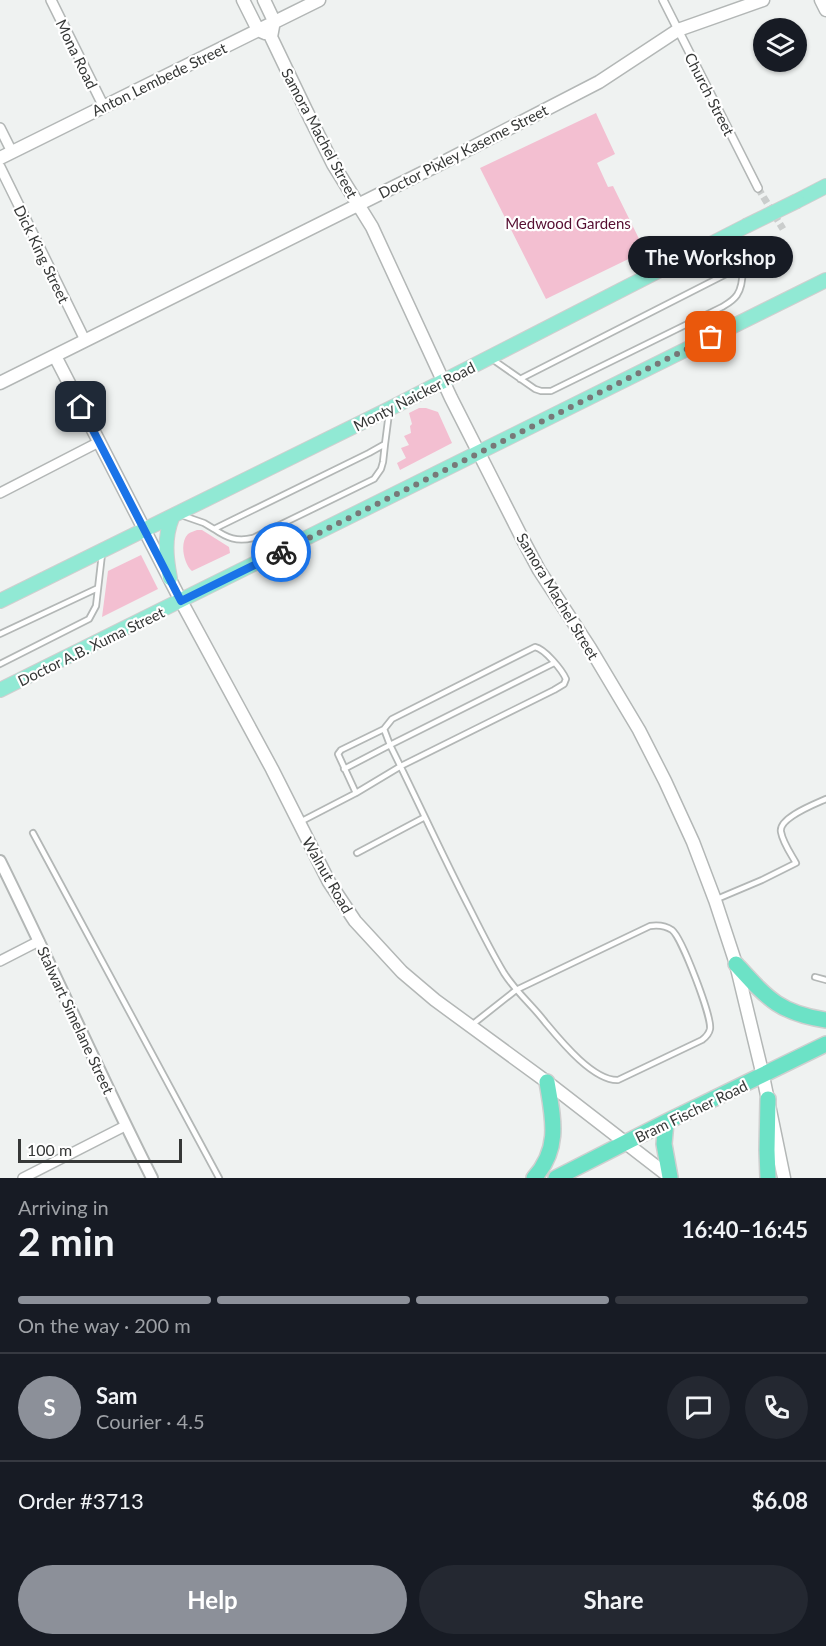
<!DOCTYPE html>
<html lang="en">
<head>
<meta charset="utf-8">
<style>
  :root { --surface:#171b24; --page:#242831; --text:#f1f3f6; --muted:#9ea1a6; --line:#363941; --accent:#8c9099 }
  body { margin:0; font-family:Lato,sans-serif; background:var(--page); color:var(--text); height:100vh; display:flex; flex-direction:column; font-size:22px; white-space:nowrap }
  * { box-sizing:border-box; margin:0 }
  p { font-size:20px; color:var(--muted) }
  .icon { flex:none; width:33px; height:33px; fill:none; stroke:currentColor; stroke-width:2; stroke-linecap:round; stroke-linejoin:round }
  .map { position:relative; height:1178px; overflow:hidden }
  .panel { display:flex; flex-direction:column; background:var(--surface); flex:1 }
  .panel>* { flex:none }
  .controls { position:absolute; left:753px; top:18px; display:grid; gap:12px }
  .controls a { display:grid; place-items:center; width:54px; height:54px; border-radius:50%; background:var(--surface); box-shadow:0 2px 4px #0004; font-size:30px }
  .scale { position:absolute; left:18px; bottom:15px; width:164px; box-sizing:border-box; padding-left:6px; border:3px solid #363837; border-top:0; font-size:16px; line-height:21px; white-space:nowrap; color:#363837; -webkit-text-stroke:4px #fff; paint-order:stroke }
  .pin { position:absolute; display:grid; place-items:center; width:51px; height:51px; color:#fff; margin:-26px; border-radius:12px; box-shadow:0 3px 9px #0006 }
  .courier { position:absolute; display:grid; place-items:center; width:60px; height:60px; margin:-30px; border:4px solid #1a73e8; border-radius:50%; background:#fff; color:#222; box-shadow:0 2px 8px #0007 }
  .bubble { position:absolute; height:42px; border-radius:21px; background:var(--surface); box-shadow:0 2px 4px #0004; font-size:20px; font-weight:700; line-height:42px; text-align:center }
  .summary em { font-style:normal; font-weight:700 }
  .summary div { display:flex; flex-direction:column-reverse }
  .summary { display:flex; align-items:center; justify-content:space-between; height:102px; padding:0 18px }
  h1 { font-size:39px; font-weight:700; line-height:45px }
  .bar { display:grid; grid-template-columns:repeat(4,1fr); gap:9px 6px; align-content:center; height:72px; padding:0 18px }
  .bar i { height:8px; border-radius:4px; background:var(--line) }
  .bar .on { background:var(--accent) }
  .bar p { grid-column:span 4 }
  .line { display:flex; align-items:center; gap:15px; padding:0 18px; border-top:2px solid var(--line) }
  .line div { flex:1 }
  .round { display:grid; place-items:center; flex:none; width:63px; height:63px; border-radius:32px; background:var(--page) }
  .button { display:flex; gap:12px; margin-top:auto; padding:12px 18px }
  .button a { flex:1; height:69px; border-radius:36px; background:var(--accent); color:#fff; font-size:24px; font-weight:700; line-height:69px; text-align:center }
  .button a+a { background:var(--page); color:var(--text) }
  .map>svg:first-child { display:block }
  .green { fill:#f3bfd1 }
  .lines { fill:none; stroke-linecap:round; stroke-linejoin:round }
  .pedestrian-tunnel { stroke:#cacdcc; stroke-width:7; stroke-dasharray:7 3.5; stroke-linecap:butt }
  .service-casing { stroke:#b3b7b6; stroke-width:8 }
  .pedestrian-casing { stroke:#b3b7b6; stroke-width:10 }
  .minor-casing { stroke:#b3b7b6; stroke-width:12 }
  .tertiary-casing { stroke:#b3b7b6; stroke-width:14 }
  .secondary-casing { stroke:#b3b7b6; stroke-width:15 }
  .primary-casing { stroke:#cfcfcf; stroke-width:16 }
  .trunk-casing { stroke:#cfcfcf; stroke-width:18 }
  .service { stroke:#fff; stroke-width:4.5 }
  .pedestrian { stroke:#fff; stroke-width:7 }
  .minor { stroke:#fff; stroke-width:9 }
  .tertiary { stroke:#fff; stroke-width:10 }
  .secondary { stroke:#fff; stroke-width:12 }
  .primary { stroke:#91e9d4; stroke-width:14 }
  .trunk { stroke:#6ce2c6; stroke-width:15 }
  .primary-bridge-casing { stroke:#cfcfcf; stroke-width:16; stroke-linecap:butt }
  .primary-bridge { stroke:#91e9d4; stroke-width:14 }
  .done { stroke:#777978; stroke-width:6; stroke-dasharray:0 10.8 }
  .route { stroke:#1a73e8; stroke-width:8 }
  .labels { text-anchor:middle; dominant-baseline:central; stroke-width:4.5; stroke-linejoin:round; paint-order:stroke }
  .street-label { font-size:15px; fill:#363837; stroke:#fff }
  .park-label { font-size:15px; fill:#550e31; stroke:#fff }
</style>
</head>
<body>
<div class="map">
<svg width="826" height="1178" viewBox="0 0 826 1178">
  <rect width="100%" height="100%" fill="#eff2f1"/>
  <path class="green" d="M596,113L615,154L597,163L608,187L613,186L645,251L546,299L480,168Z
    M419,408H426L438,412L452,443L400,470L397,463L406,458L401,448L409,445L404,436L411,433L410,426L412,424L409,413Z
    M197,530H202L229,547L230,553L192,571C184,564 179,543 188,534C190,532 195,531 197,530Z
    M141,555L158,589L102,617L108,571Z"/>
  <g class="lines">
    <path class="pedestrian-tunnel" d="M758,188L783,229"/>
    <defs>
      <path id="service" d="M492,359L535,389L541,391H551L722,307C727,304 733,301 737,295C747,281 741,249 739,232
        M520,379L742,266
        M181,515L204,523L214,529L369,453L385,444L389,413
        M214,529C227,538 237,542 253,538L374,479L381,469L383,462L385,444
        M0,634L98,588
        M0,664L89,619L96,606L102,554
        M384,729L390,745C417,799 442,855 470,909C481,931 492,953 504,973C516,992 532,1005 545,1022C560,1040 593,1081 618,1080L702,1040C706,1037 709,1034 710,1029C712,1017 682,938 672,930C666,926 657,925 650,926L516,990L473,1024
        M344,769L390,745L554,663
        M300,822L356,793L401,766L554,690L564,684L566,679C562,670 545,649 535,647L392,719L384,729L341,750L338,754L356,793
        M33,833L219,1178
        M357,853L425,817
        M717,899L762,880L796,863C791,854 783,843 781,832C778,818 815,804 826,799
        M815,977L826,980"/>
      <path id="pedestrian" d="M663,0L758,188"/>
      <path id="minor" d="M51,0L104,107
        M0,128L12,152
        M0,167L85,340
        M0,493L99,442
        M0,961L39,941
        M23,1178L125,1126"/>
      <path id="tertiary" d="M0,861C52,966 99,1073 152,1178"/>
      <path id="secondary" d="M243,0L258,30L265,33
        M264,0L274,21L271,37L306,110L333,164L372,227L451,398L522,538L539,570L590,648L639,730L665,781L693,842L715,900L736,964L763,1076L784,1178
        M821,0L826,10
        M0,158L319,0
        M55,356L181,601L272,769L329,882L355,921L402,972L435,1000L547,1082L671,1178
        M0,383L436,166L599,82L678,30L763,0"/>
      <path id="primary" d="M797,201L826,186
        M170,578C166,557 164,538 172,518
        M0,601L389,409L746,226
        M0,690L826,280"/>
      <path id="trunk" d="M736,964C767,998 779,1013 826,1020
        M768,1099L767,1150L768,1178
        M666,1122L664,1144L670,1177
        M534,1178C561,1148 553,1118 547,1082
        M556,1178L666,1122L826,1044"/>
    </defs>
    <use href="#service" class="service-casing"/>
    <use href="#pedestrian" class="pedestrian-casing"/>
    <use href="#minor" class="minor-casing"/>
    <use href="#tertiary" class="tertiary-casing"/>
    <use href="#secondary" class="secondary-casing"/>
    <use href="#primary" class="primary-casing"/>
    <use href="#trunk" class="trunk-casing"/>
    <use href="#service" class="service"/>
    <use href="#pedestrian" class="pedestrian"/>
    <use href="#minor" class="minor"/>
    <use href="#tertiary" class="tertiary"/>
    <use href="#secondary" class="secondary"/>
    <use href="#primary" class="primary"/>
    <use href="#trunk" class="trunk"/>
    <defs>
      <path id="primary-bridge" d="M746,226L797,201"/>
    </defs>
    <use href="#primary-bridge" class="primary-bridge-casing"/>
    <use href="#primary-bridge" class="primary-bridge"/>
  </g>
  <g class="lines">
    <path class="done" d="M281,552L711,337"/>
    <path class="route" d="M81,407L181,601L281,552"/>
  </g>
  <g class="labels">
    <g class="street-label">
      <text transform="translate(77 54) rotate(64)">Mona Road</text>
      <text transform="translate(159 79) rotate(-26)">Anton Lembede Street</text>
      <text transform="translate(710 94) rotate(63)">Church Street</text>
      <text transform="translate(320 133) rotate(62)">Samora Machel Street</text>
      <text transform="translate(463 151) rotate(-27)">Doctor Pixley Kaseme Street</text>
      <text transform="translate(42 254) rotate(64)">Dick King Street</text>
      <text transform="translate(414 396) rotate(-27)">Monty Naicker Road</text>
      <text transform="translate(558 596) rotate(59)">Samora Machel Street</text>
      <text transform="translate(91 646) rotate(-26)">Doctor A.B. Xuma Street</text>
      <text transform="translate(328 875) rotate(60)">Walnut Road</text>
      <text transform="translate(76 1020) rotate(65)">Stalwart Simelane Street</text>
      <text transform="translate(691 1111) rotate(-26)">Bram Fischer Road</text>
    </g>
    <g class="park-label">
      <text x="568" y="223">Medwood Gardens</text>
    </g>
  </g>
</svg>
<div class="controls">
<a><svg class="icon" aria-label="layers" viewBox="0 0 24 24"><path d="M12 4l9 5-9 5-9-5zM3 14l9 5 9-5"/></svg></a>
</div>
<div class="scale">100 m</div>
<div class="pin" style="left:711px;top:337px;background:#ea580c"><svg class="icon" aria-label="bag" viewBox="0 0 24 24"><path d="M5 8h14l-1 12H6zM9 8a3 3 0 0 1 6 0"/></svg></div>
<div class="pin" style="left:81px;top:407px;background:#1f2937"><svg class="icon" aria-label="home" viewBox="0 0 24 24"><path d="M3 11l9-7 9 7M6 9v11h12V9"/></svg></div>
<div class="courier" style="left:281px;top:552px"><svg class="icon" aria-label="bike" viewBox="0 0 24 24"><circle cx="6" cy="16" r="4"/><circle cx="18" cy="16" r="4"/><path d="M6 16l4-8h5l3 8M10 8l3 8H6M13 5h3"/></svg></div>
<div class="bubble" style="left:628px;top:236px;width:165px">The Workshop</div>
</div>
<section class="panel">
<div class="summary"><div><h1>2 min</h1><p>Arriving in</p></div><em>16:40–16:45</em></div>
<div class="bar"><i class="on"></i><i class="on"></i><i class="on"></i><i></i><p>On the way · 200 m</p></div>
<div class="line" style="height:108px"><b class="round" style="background:var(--accent);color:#fff">S</b><div><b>Sam</b><p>Courier · 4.5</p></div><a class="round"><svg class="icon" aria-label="chat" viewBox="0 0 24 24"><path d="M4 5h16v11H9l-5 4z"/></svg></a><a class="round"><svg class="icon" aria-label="phone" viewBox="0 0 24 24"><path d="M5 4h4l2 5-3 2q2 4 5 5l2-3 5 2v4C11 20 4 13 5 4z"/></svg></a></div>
<div class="line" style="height:78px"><div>Order #3713</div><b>$6.08</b></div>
<div class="button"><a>Help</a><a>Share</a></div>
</section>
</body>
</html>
